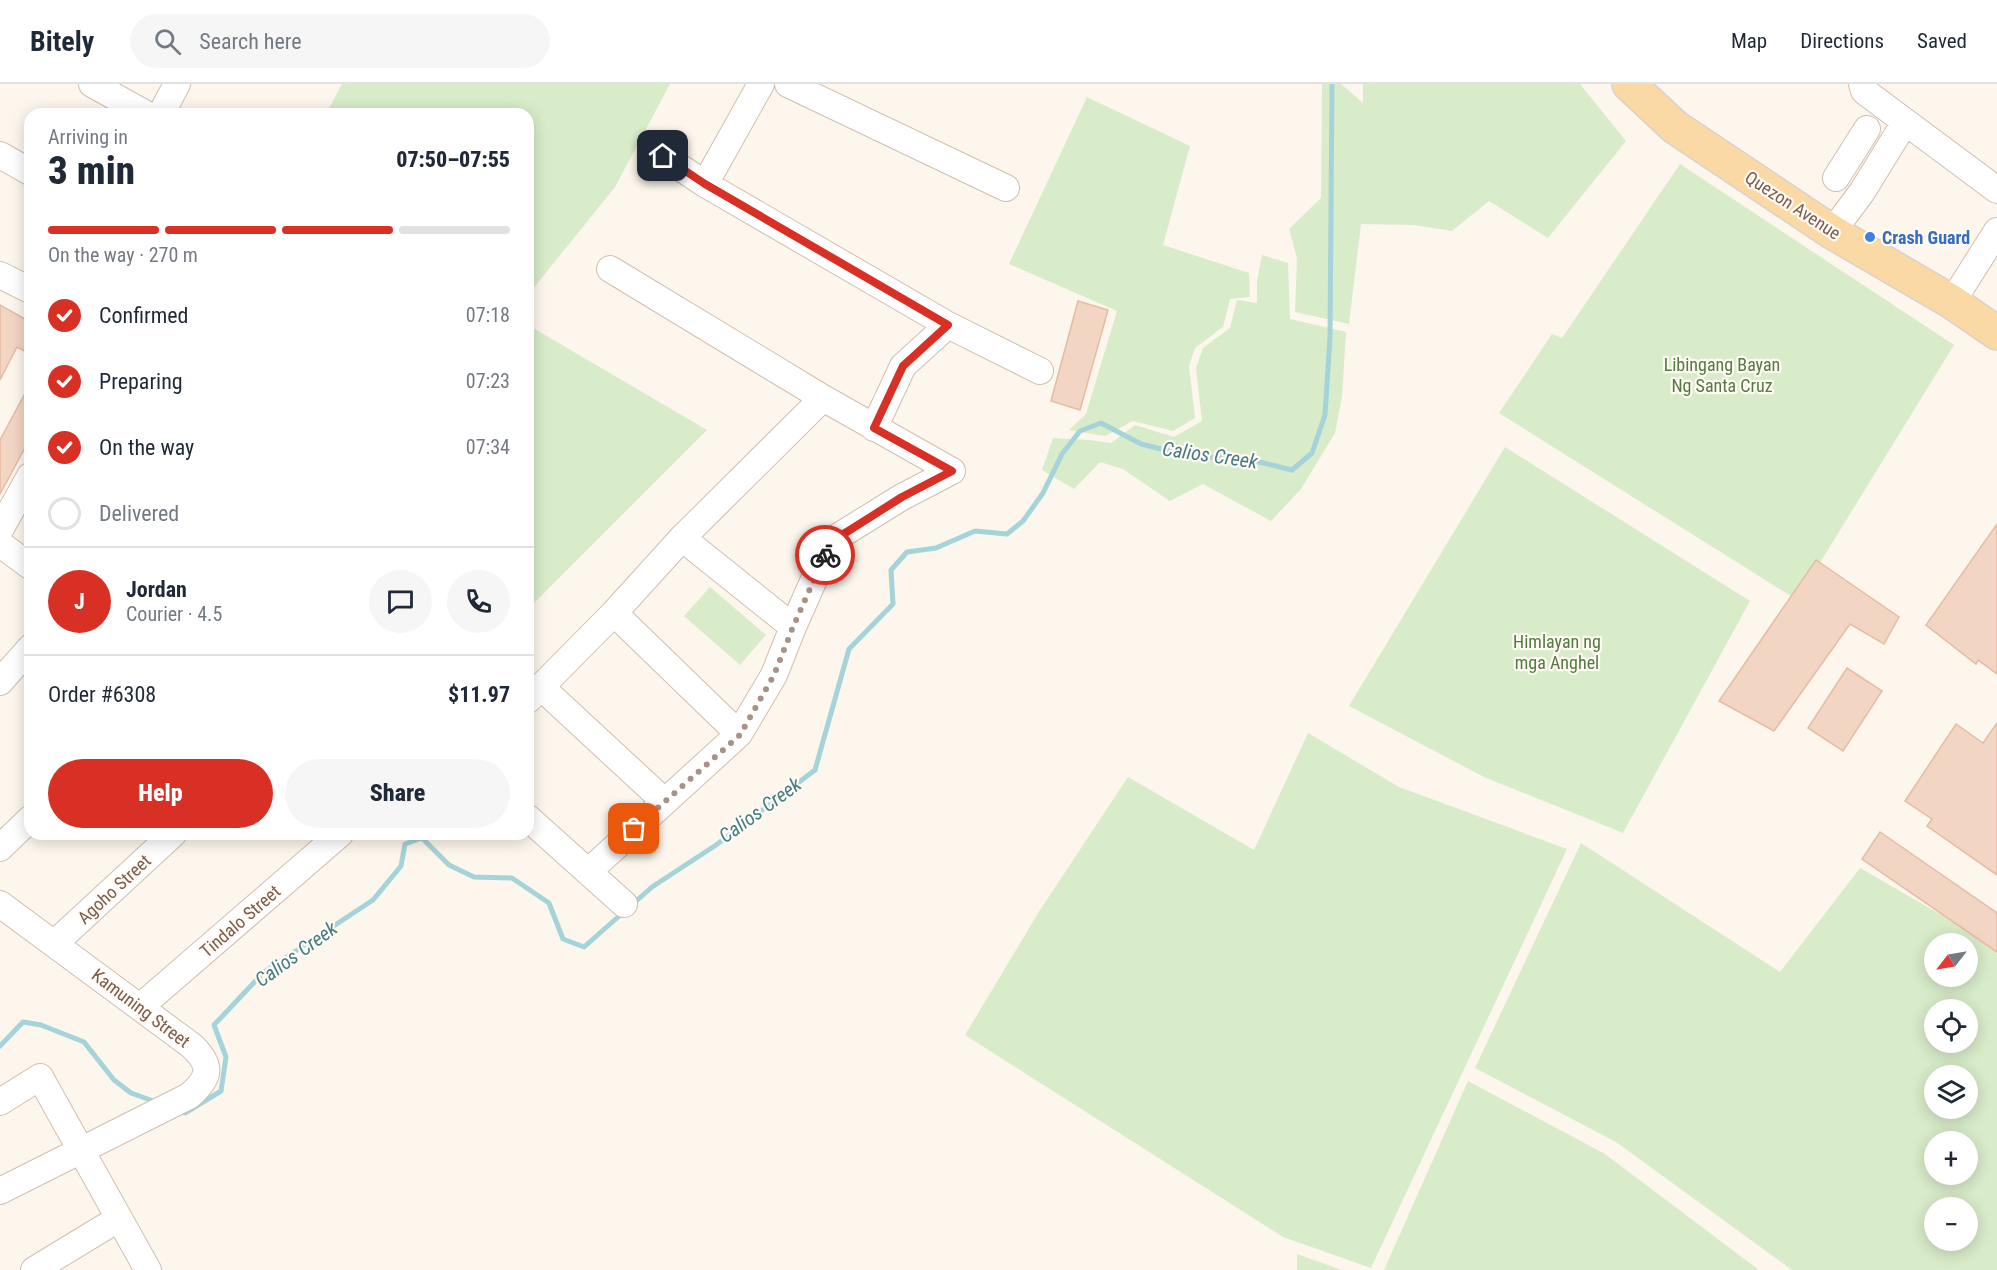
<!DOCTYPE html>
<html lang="en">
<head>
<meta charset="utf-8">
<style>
  :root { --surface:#fff; --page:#f6f6f7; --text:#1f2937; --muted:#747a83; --line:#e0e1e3; --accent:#d93025 }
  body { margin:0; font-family:"Roboto Condensed",sans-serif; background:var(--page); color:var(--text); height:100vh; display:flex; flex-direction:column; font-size:22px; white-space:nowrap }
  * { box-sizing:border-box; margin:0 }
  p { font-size:20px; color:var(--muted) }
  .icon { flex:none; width:33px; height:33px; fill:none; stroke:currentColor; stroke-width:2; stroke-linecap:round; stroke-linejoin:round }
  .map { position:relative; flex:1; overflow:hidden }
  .side { position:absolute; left:24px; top:24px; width:510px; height:732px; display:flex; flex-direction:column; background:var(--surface); border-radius:18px; box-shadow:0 3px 15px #0003 }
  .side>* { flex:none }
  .needle { width:39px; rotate:239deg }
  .fabs { position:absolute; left:1924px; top:849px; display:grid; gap:12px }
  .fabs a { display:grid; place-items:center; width:54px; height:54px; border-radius:50%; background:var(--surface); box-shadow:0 3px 15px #0003; font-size:30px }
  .pin { position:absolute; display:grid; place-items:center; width:51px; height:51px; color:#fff; margin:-26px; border-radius:12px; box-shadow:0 3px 9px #0006 }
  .courier { position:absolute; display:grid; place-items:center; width:60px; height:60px; margin:-30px; border:4px solid #d93025; border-radius:50%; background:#fff; color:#222; box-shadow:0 2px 8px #0007 }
  .headline em { font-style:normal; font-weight:800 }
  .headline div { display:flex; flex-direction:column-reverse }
  .headline { display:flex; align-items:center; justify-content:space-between; height:102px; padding:0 24px }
  h1 { font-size:39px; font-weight:800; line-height:45px }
  .bar { display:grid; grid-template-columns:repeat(4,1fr); gap:9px 6px; align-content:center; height:72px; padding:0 24px }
  .bar i { height:8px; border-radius:4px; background:var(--line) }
  .bar .on { background:var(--accent) }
  .bar p { grid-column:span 4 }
  .line { display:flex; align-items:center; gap:15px; padding:0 24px; border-top:2px solid var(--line) }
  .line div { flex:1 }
  .round { display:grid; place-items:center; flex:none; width:63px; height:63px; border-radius:32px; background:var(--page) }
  ol { padding:0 24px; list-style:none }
  li { display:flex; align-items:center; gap:18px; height:66px }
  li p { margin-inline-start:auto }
  li .icon { padding:6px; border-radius:50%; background:var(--accent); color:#fff; stroke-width:4 }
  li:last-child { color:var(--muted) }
  li i { width:33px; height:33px; border:3px solid var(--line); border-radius:50% }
  .action { display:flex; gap:12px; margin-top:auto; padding:12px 24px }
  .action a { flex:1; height:69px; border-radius:36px; background:var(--accent); color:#fff; font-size:24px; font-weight:800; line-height:69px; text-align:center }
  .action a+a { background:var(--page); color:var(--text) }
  header { display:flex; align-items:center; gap:36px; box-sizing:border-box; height:84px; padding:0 30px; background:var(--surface); border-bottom:2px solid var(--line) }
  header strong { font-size:28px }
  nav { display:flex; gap:33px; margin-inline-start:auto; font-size:21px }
  .search { width:420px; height:54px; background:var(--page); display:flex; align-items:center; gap:15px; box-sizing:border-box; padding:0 21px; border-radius:33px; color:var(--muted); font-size:22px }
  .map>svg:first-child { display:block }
  .green { fill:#d8ecc9; fill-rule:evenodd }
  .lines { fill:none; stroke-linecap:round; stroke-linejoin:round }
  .stream { stroke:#a5d3da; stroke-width:5 }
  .building { fill:#f3d5c3; stroke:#e6bba3; stroke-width:1.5 }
  .minor-casing { stroke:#d1beb0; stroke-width:28 }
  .major-casing { stroke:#dad1cd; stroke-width:36 }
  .minor { stroke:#fff; stroke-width:26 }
  .major { stroke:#fbd9a5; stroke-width:33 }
  .done { stroke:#a89285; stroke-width:6; stroke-dasharray:0 10.8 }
  .route { stroke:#d93025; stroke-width:8 }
  .shop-dot { fill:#3f7fe0; stroke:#fffaf3; stroke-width:2 }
  .labels { text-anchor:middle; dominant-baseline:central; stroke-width:4.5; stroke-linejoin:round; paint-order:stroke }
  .street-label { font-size:18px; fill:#7a5c4d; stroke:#fffaf3 }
  .shop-label { font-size:18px; font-weight:bold; fill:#366cbe; stroke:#fffaf3; text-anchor:start }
  .park-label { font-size:18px; fill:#537a41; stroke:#fffaf3 }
  .water-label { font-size:20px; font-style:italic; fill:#437c86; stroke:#fffaf3 }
</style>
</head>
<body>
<header>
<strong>Bitely</strong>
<div class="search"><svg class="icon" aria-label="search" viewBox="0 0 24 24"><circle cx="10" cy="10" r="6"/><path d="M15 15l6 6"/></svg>Search here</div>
<nav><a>Map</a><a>Directions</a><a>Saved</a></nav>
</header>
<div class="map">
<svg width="1997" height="1186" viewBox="0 0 1997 1186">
  <rect width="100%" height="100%" fill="#fdf6ec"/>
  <path class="green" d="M342,0H670L615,103L528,211V30H326Z
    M1322,0H1341L1363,19V0H1580L1626,57L1548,154L1489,117L1452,147L1414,141L1361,140L1349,240L1295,228L1297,174L1289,145L1321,114Z
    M1087,13L1190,62L1163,161L1249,189L1250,213L1230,215L1223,243L1195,264L1189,282L1195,334L1173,347L1133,337L1105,352L1069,346L1086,330L1117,227L1009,180Z
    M1680,80L1954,261L1797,516L1499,329L1552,250L1562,254Z
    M1262,171L1288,179L1290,235L1346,248L1342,313L1335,349L1301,405L1271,437L1203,400L1170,417L1123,385L1100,378L1074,405L1042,386L1053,354L1089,356L1111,359L1135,341L1174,353L1202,337L1196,284L1203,264L1230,244L1237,216L1257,219V197Z
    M528,241L707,346L528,525Z
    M1505,363L1750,517L1623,749L1484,693L1349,622Z
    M710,503L766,551L740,581L684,532Z
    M1308,649L1399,703L1567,765L1371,1184L1283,1153L965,951L1040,826L1128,693L1254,766Z
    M1581,759L1780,888L1860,784L1997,863V1186H1792L1616,1058L1475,984ZM1935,860H1968V892H1935ZM1935,926H1968V958H1935ZM1935,992H1968V1024H1935ZM1935,1058H1968V1090H1935ZM1935,1124H1968V1156H1935Z
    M1468,997L1605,1070L1759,1186H1384Z
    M1297,1170L1342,1186H1297Z"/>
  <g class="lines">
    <path class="stream" d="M0,962L23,938L41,941L84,958L114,996L131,1009L156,1018
      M179,1027L185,1029L221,1007L226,973L214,941L264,888L373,816L401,782L405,760L422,754L449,781L474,793L512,794L549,819L563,855L584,863L652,803L716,761L815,686L849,565L893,520L891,486L907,468L936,464L975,447L1007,450L1023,437L1043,409L1062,370L1080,347L1101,339L1141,360L1193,373L1243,374L1292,386L1312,369L1325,331L1330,253L1332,0"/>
  </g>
  <path class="building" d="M1078,217L1108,226L1080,326L1051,317Z
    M0,221L30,238V270L17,263L0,296Z
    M30,300V364L26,362L0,410V356Z
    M1997,440V590L1978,576L1976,580L1926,541Z
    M1816,476L1899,533L1884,560L1850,540L1774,647L1719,617Z
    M1847,584L1882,607L1843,667L1808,644Z
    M1997,639V791L1927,742L1932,735L1905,717L1956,640L1983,659Z
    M1880,748L1997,829V868L1862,775Z"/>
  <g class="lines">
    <defs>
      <path id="minor" d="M92,0L146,30
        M788,0L1006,104
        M1862,0L1864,7L1997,106
        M161,30L177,0
        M0,71L30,88
        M663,72L705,100L948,241L1040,287
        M1836,94L1867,45
        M705,100L761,0
        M1832,148L1862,108L1905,38
        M610,185L823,314L952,387
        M0,191L30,206
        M1952,218L1997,147
        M874,344L903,282L948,241
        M0,446L30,392
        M682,454L793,543
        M0,460L30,482
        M614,529L739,650
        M0,598L30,564
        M542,604L664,717
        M528,616L614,529L682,454L823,314
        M528,734L624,820
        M0,764L30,735
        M589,787L739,650L774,591L793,543L831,457L902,413L952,387
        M0,820L192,962C213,982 210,994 189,1012L0,1107
        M54,860L173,750
        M140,923L340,750
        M0,1018L40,993L148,1186
        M34,1186L118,1135"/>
      <path id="major" d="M1629,0L1675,43L1832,148L1952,218L1997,249"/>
    </defs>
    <use href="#minor" class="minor-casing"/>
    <use href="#major" class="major-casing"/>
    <use href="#minor" class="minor"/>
    <use href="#major" class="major"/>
  </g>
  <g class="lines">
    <path class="done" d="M634,745L740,651L774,591L793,543L825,471"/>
    <path class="route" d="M663,72L705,100L948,241L903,282L874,344L952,387L902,413L831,458L825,471"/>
  </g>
  <circle class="shop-dot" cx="1870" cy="153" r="6"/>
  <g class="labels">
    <g class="street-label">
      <text transform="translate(1793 121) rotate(33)">Quezon Avenue</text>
      <text transform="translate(114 805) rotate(-43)">Agoho Street</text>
      <text transform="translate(240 837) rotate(-41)">Tindalo Street</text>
      <text transform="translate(141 924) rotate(37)">Kamuning Street</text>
    </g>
    <g class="shop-label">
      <text x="1882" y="153">Crash Guard</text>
    </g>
    <g class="park-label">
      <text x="1722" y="280">Libingang Bayan<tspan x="1722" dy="21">Ng Santa Cruz</tspan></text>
      <text x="1557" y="557">Himlayan ng<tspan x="1557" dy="21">mga Anghel</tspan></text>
    </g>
    <g class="water-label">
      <text transform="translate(1210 371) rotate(8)">Calios Creek</text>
      <text transform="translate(760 726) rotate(-36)">Calios Creek</text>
      <text transform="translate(296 870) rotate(-36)">Calios Creek</text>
    </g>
  </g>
</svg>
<div class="fabs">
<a><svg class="needle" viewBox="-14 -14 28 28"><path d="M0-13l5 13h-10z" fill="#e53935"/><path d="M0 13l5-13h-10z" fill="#747a83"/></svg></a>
<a><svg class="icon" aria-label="locate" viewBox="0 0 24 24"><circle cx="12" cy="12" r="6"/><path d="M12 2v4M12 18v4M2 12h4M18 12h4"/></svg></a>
<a><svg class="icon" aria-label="layers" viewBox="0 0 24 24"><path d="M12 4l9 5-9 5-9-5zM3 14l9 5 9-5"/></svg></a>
<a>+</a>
<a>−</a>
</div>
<div class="pin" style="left:634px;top:745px;background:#ea580c"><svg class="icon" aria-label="bag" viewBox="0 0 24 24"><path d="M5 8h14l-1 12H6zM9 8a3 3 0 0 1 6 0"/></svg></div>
<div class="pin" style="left:663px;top:72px;background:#1f2937"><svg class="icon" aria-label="home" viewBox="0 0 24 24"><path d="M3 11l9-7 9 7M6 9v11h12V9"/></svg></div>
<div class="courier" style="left:825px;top:471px"><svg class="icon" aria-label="bike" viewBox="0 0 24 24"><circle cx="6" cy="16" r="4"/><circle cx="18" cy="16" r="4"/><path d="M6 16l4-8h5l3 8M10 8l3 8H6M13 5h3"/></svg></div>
<section class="side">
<div class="headline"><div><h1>3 min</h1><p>Arriving in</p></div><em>07:50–07:55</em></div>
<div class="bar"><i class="on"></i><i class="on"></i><i class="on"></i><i></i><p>On the way · 270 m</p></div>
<ol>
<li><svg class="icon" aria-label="check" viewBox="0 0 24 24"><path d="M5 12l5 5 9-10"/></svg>Confirmed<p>07:18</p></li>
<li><svg class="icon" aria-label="check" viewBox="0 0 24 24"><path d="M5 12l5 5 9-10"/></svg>Preparing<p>07:23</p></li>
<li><svg class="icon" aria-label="check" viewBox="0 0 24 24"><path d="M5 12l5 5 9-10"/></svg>On the way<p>07:34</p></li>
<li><i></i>Delivered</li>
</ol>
<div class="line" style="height:108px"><b class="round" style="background:var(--accent);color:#fff">J</b><div><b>Jordan</b><p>Courier · 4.5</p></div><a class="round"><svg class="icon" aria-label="chat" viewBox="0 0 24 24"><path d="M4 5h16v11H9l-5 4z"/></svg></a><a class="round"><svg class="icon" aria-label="phone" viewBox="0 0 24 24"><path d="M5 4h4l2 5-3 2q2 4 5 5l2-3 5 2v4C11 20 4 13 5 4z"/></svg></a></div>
<div class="line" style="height:78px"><div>Order #6308</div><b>$11.97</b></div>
<div class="action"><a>Help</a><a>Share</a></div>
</section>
</div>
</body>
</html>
